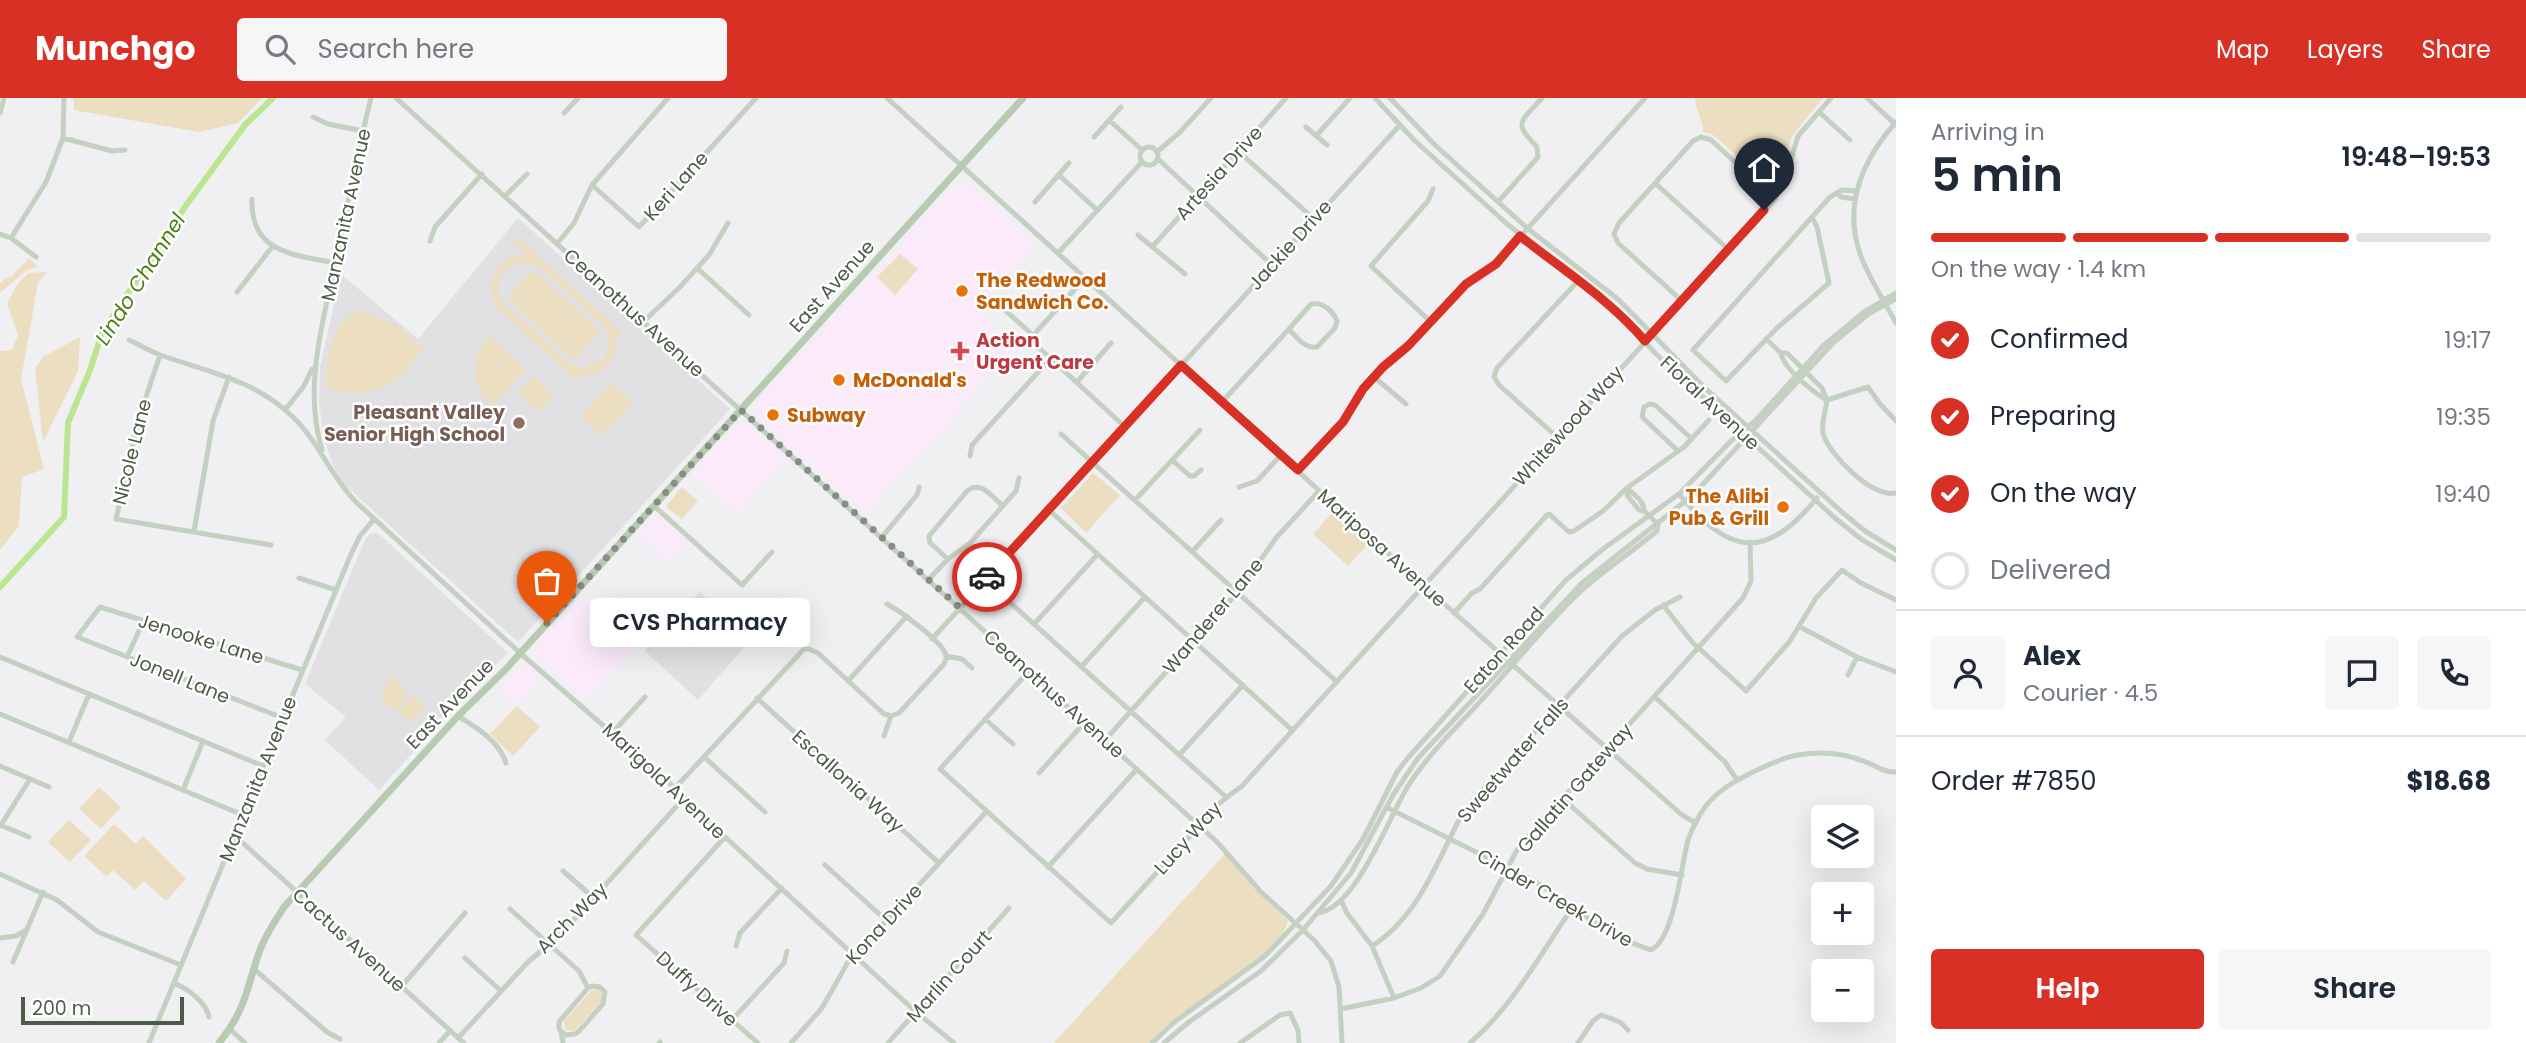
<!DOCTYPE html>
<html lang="en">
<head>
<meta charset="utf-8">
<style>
  :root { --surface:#fff; --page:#f6f6f7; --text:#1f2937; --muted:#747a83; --line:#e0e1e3; --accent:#d93025 }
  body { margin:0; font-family:Poppins,sans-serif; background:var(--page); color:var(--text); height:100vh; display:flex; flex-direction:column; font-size:26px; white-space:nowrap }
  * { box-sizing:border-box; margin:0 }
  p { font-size:23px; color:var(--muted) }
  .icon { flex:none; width:38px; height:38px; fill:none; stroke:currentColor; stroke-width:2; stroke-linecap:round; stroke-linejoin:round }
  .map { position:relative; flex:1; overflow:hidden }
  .drawer { display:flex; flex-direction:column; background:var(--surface); width:630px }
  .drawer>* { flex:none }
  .controls { position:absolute; left:1811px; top:707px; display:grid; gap:14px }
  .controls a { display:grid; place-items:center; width:63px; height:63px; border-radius:7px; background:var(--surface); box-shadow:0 7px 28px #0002; font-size:35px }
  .scale { position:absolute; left:21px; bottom:18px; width:163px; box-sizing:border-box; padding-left:7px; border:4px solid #4c5b48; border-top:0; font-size:19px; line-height:24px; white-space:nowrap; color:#4c5b48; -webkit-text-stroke:5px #fff; paint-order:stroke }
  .pin { position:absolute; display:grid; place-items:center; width:60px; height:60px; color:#fff; margin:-72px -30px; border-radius:50% 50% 50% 0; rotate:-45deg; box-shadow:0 0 7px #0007 }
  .pin .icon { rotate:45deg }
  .courier { position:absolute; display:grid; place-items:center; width:70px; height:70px; margin:-35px; border:5px solid #d93025; border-radius:50%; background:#fff; color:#222; box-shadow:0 2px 9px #0007 }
  .bubble { position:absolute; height:49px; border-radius:7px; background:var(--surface); box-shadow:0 7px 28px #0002; font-size:23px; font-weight:600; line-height:49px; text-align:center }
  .overview em { font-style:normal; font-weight:600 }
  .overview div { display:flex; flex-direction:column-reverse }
  .overview { display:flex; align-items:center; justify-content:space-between; height:119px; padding:0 35px }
  h1 { font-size:46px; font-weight:600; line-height:52px }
  .bar { display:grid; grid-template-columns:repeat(4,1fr); gap:10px 7px; align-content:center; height:84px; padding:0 35px }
  .bar i { height:9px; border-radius:5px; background:var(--line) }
  .bar .current { background:var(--accent) }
  .bar p { grid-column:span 4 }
  .line { display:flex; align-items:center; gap:18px; padding:0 35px; border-top:2px solid var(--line) }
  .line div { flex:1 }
  .round { display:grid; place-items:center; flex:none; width:74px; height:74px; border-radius:7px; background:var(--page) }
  ol { padding:0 35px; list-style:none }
  li { display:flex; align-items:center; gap:21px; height:77px }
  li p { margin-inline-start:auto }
  li .icon { padding:7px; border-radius:50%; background:var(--accent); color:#fff; stroke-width:4 }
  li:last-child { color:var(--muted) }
  li i { width:38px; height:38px; border:4px solid var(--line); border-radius:50% }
  .primary-button { display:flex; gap:14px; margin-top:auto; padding:14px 35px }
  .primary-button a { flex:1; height:80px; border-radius:7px; background:var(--accent); color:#fff; font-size:28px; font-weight:600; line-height:80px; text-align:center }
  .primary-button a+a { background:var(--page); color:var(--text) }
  header { display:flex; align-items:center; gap:42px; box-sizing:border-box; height:98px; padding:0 35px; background:var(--accent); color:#fff }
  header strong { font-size:33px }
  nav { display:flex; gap:38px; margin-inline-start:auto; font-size:24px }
  .search { width:490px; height:63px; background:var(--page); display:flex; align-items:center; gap:18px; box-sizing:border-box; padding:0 24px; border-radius:7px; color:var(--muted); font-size:26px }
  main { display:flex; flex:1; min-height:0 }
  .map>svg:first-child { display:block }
  .commercial { fill:#faeafa }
  .education { fill:#e1e0e2 }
  .green { fill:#ebdec1; fill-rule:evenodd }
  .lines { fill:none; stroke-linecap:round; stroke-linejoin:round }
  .canal { stroke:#bae591; stroke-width:6 }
  .minor { stroke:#c4d0c1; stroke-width:5 }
  .major { stroke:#b6cbb1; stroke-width:7 }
  .done { stroke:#858f83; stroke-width:7; stroke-dasharray:0 12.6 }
  .route { stroke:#d93025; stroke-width:9 }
  .food-dot { fill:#e8710a; stroke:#fff; stroke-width:2.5 }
  .health-dot { fill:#e0444e; stroke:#fff; stroke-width:2.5 }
  .education-dot { fill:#8d6e63; stroke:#fff; stroke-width:2.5 }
  .labels { text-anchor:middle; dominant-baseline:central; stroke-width:5; stroke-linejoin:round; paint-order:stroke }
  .street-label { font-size:19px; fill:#4c5b48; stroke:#fff }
  .food-label { font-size:19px; font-weight:bold; fill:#c56008; stroke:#fff; text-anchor:start }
  .health-label { font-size:19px; font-weight:bold; fill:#be3a42; stroke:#fff; text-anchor:start }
  .education-label { font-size:19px; font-weight:bold; fill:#785e54; stroke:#fff; text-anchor:end }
  .water-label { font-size:21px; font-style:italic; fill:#4b8217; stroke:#fff }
</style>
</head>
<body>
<header>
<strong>Munchgo</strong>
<div class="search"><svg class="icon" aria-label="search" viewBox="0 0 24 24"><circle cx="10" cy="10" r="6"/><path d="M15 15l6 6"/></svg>Search here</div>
<nav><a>Map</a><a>Layers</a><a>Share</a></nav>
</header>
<main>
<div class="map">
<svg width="1896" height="945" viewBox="0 0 1896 945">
  <rect width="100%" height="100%" fill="#f0eff1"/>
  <path class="commercial" d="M962,86L971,88L1036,146L976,212L1015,249L865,416L758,320L755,311L758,302L953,89Z
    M746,326L751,328L787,360L737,415L693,376L738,327Z
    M658,418L662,420L688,444L669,465L638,437L653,420Z
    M582,497L637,547L586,603L532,553Z
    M525,569L540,582L518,607L500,590L517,571Z"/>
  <path class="education" d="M518,120L730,311L518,544L345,387L333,367L324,340L319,304L320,269L341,176L418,241Z
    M378,435L508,555L464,597L379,692L325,642L346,619L305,586L364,444L369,436Z
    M700,494L752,540L698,602L645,553L653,541L649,530L661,523L672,511L677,500L690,503Z"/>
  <path class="green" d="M73,0H262L238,25L199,34L74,12Z
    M1695,0H1823L1792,38L1778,86L1768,85L1712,36L1703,34C1703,19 1695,13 1695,0Z
    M517,139L621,233L619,241L616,239C617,261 603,277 581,277L576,282L498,211L492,200L490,187L497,170L510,159L525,156L513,144ZM517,165H529L539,169L603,227C611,240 611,251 601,263L583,270L570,266L504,206C493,189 499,172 517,165Z
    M900,156L918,171L895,197L877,179Z
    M29,160L38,169L27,172L0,195V185L6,180L12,178Z
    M533,172L600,232L574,262L507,201Z
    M47,174L38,185L21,281L44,371L22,379L19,428L0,452V253L12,252L18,237L7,206L17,187L28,175Z
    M357,212L396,227L423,250C399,288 371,305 326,289C327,263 331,224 357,212Z
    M489,238L525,271L492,309C469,288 471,260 489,238Z
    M80,239L78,273L43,344L35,271L43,259Z
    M534,278L554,297L539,314L518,295Z
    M611,285L633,304L602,338L581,318Z
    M1093,375L1120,397L1086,435L1061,410Z
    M682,389L698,403L682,421L668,411L667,407Z
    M1334,413L1369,445L1348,468L1313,436Z
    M686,526L705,543L695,554L676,537Z
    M391,579L400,583L407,598L396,613L380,600Z
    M413,597L426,610L412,626L398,613Z
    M517,608L540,629L513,658L490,636Z
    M99,689L121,709L101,731L79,711Z
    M69,722L91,742L70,764L48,744Z
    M114,726L136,746L143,738L186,781L166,803L144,783L135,792L113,772L107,779L84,758Z
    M1225,756L1251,787L1288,823C1281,856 1200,901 1173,922C1164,929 1156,937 1149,945H1054Z
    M598,891L603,896L602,903L574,933L565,932L564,923L592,892Z"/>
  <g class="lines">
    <path class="canal" d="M0,489L64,419L68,325L90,272L102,235L187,106L245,27L273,0"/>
    <path class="minor" d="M396,0L1217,744L1261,794L1314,842L1331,863L1339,889L1342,945
      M887,0L1423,487L1682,717L1696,725
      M1375,0L1414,42L1506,125L1614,211L1656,256L1835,420L1861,441L1896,462
      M1390,0L1435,47L1527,130L1619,202L1704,289L1842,414L1865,433L1896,452
      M1867,0L1896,27
      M1819,14L1850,42
      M0,15L4,0
      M564,15L578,0
      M313,19L328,26L363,33
      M1109,22L1142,52
      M1896,24C1859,66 1840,114 1865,168C1874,188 1886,206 1896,225
      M1306,29L1327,47
      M1316,38L1350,0
      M1094,39L1121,9
      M63,40L112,53L125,52
      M1140 58a9 9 0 1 1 18 0a9 9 0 1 1-18 0Z
      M1238,53L1314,121
      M1157,54L1180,34L1211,0
      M1158,61L1272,167
      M1059,77L1097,112
      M1655,85L1728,151
      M592,87L639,129L756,0
      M505,98L527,76
      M252,101C250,155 294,157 336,165
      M1855,101L1841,99L1837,95L1842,92L1856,93
      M1035,104L1069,65
      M1498,104L1538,59L1537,49C1512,24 1521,24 1542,0
      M1812,119L1817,129L1829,185L1777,230L1726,283L1693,252L1830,99L1837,95
      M0,136L11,140L36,159
      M1138,137L1185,176
      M11,140L46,84L63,40L64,0
      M430,143L435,129L482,76
      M557,146L574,125L592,87L668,0
      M1152,149L1286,0
      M1058,155L1142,64
      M697,170L749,217
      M1085,180L1037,233L1034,238L1037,248L1124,328
      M237,194L272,149
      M1681,202L1618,145L1614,136L1619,125L1693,43L1701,39L1711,42L1775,101
      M998,206L1034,238
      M643,224L678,191L709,157L728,125
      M1431,224L1371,168L1428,103L1433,91
      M1766,241L1781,255
      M129,242C140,247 151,254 163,258C210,274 256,283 293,319C319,344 331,379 357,405L520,555L675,690L725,739L916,914L954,945
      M1781,255H1787L1822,290L1827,302C1814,295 1783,270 1781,255Z
      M160,257L138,323L116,421L271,447
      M1374,279L1406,306
      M1077,284L1111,245
      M1222,304L1289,231C1296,239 1305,251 1317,249L1335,230L1337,223C1333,213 1322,203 1311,206L1289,231
      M285,312L304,288L312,271
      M1896,323L1880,306L1868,289L1827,302C1826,312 1821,325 1823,335C1828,356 1873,401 1896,395
      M1061,336L1336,583
      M1557,339L1499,287L1494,279L1497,270L1579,182
      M322,352C302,286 325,218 338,152C349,101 358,50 371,0
      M1678,353L1642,319L1644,309L1650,306L1655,307L1692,341
      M970,358L972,347L1050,261
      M1172,362L1190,378H1194L1201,372
      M1298,372L1343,324L1363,291L1383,269L1408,248L1466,186L1488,171L1502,159L1645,0
      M1239,389L1257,383L1281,357
      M1627,390L1684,349L1709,322
      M1679,396C1729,457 1765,464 1817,400
      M1135,402L1200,332
      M654,408L742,487L772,454
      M1049,412L1292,632
      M194,433L213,323L229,279
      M882,439L917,397L919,389
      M1192,454L1221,422
      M948,461L930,445L929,438L968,392C982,383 992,399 1003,408
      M299,480L336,492
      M928,482L948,461L970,445L1016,393L1019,380
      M985,482L1226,699
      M1663,507L1692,544L1746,593L1790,543L1816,500L1842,472L1861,485L1896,502
      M1454,515L1472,495L1480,491L1547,417L1549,416L1569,434L1574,433L1603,413L1627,390C1633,397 1644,401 1644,413
      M1034,526L1097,457
      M1800,529L1857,559L1896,574
      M932,541L1400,27
      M946,558L962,561L972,570
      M0,559L263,668
      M127,559L143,524
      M1081,569L1145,499
      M1029,573L940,671L1111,825L1199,728C1211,710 1225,701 1242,688L1775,101L1785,82L1798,38L1831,0
      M1848,577L1857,559
      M848,583L907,518
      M1655,599L1725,664L1737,682
      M757,600L939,765
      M0,616L243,717
      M458,618C476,629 500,644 506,665
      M283,620L77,539L100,509L302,572
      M985,621L1013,646
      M613,634L645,599
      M884,638L891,618
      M1105,642L1237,495L1276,440L1319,393
      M69,644L89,596
      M1180,656L1243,587
      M704,659L765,714
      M0,668L49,689
      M1039,675L1085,624
      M675,690L804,551H809L818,555L884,616L891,618L899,615L944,566C946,561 947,560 945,555C940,542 900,513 887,506
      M183,692L203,643
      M1562,700L1635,765L1647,771L1682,777
      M1386,709L1536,784L1616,839L1651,852C1675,840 1681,767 1688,742C1692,731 1698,719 1705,709C1718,692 1735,683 1753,674C1766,668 1783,659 1798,657C1821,653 1844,655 1866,664C1877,668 1885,675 1896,674
      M0,727L29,739
      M1,727L30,681
      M235,738L464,945
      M725,739L636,837L758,945
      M825,767L887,823
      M1048,769L1137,671
      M563,773L594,800
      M0,776L57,802L98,834L181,867
      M1341,802L1347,815L1372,848L1394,900
      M510,811L579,873L588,890
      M1318,815C1356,810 1389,719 1408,688C1427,658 1453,633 1477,607C1512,569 1544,528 1581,493C1605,471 1632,454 1657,433L1658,426L1644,413L1639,412L1627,397L1629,393
      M0,840L16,838L26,832
      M736,848L740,835L782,790
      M1372,848C1418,819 1437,764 1461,718L1468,708L1622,538L1655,512L1680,499
      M465,860L501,893
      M13,864L43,794
      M254,871L327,934L340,941
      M174,885C188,891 206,904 209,919
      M592,888L600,889L605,894L603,906L579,933L575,936L565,937L559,931V924L588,890Z
      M401,889L465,815
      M1341,911L1394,900L1421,890L1440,878L1483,816L1517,752L1525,742L1743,500L1751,483L1750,444
      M732,922L784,865L787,853
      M230,931L245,945
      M561,934L563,945
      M458,940L528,864L560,837L685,699
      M149,945L351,456L360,438L374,421
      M439,945L450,933
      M659,945L660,944
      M791,945L822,910L848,864L987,713
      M888,945L1009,810
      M1152,945L1173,925L1265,858L1331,788L1363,741L1397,674L1407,661L1566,482L1603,451L1679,396L1730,344L1755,323L1824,247L1864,214L1896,195
      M1164,945L1189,924L1261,873L1303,832L1351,775L1393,697L1418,660L1582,485L1694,396L1834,244L1870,215L1896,201
      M1240,945L1280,917L1290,915L1298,932L1299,945
      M1470,945C1514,907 1540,856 1573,809
      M1578,945L1593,923L1601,917L1620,924L1628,932"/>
    <path class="major" d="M219,945C247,910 246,891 260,852C266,836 275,823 284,809L458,618L506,571L1023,0"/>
  </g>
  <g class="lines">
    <path class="done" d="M547,525L741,312L960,510L987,479"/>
    <path class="route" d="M987,479L1181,267L1298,372L1343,324L1363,291L1383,269L1408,248L1466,186L1496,166L1520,138C1563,172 1609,201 1645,243L1764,112"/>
  </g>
  <g class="food-dot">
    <circle cx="962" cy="193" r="7"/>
    <circle cx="839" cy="282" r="7"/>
    <circle cx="773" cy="317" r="7"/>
    <circle cx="1783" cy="409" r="7"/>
  </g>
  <path class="health-dot" d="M956.5 242.5h7v7h7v7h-7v7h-7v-7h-7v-7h7z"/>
  <circle class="education-dot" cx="519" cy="325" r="7"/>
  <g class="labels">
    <g class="street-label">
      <text transform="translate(1219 75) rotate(-48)">Artesia Drive</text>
      <text transform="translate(676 88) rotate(-48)">Keri Lane</text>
      <text transform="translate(346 117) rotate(-78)">Manzanita Avenue</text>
      <text transform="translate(1290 147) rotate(-48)">Jackie Drive</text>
      <text transform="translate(832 188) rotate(-48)">East Avenue</text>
      <text transform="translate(634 215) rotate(42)">Ceanothus Avenue</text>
      <text transform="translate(1710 305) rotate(43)">Floral Avenue</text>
      <text transform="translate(1568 328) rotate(-48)">Whitewood Way</text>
      <text transform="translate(132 354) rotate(-76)">Nicole Lane</text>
      <text transform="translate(1382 450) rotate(42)">Mariposa Avenue</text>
      <text transform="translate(1213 518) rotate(-50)">Wanderer Lane</text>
      <text transform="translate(201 541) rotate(17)">Jenooke Lane</text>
      <text transform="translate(1504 552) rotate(-48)">Eaton Road</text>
      <text transform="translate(180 580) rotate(22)">Jonell Lane</text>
      <text transform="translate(1054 596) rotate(42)">Ceanothus Avenue</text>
      <text transform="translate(450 606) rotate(-46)">East Avenue</text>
      <text transform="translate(1513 662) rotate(-49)">Sweetwater Falls</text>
      <text transform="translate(258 681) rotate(-68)">Manzanita Avenue</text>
      <text transform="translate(664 683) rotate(43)">Marigold Avenue</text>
      <text transform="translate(848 683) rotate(42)">Escallonia Way</text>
      <text transform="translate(1575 690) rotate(-49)">Gallatin Gateway</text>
      <text transform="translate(1188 740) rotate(-48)">Lucy Way</text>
      <text transform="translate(1555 800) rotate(30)">Cinder Creek Drive</text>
      <text transform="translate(572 820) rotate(-45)">Arch Way</text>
      <text transform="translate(884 826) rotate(-47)">Kona Drive</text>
      <text transform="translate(349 842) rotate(42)">Cactus Avenue</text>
      <text transform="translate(949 878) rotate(-48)">Marlin Court</text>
      <text transform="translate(697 891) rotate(42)">Duffy Drive</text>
    </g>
    <g class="food-label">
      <text x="976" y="182">The Redwood<tspan x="976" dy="22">Sandwich Co.</tspan></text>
      <text x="853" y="282">McDonald's</text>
      <text x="787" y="317">Subway</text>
      <text x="1769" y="398" text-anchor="end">The Alibi<tspan x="1769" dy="22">Pub &amp; Grill</tspan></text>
    </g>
    <g class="health-label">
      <text x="976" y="242">Action<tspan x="976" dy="22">Urgent Care</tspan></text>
    </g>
    <g class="education-label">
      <text x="505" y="314">Pleasant Valley<tspan x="505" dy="22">Senior High School</tspan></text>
    </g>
    <g class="water-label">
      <text transform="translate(140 181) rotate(-58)">Lindo Channel</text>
    </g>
  </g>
</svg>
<div class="controls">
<a><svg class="icon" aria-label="layers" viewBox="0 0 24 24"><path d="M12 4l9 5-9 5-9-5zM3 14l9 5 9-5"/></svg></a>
<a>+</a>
<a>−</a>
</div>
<div class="scale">200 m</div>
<div class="pin" style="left:547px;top:525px;background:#ea580c"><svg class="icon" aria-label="bag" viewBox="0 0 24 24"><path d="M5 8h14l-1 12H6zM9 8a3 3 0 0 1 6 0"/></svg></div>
<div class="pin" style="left:1764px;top:112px;background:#1f2937"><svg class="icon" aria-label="home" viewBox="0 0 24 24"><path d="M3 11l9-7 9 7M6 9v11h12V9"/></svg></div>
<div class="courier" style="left:987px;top:479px"><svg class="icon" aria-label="car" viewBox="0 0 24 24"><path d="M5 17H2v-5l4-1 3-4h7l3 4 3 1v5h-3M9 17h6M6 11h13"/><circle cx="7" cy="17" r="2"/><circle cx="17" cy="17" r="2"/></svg></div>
<div class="bubble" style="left:590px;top:500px;width:220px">CVS Pharmacy</div>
</div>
<section class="drawer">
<div class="overview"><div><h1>5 min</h1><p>Arriving in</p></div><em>19:48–19:53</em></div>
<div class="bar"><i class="current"></i><i class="current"></i><i class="current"></i><i></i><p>On the way · 1.4 km</p></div>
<ol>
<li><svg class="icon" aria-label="check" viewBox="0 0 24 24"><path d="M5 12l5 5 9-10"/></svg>Confirmed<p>19:17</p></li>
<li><svg class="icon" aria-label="check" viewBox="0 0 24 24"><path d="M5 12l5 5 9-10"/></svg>Preparing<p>19:35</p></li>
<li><svg class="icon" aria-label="check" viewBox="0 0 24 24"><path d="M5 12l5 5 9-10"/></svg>On the way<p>19:40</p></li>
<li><i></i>Delivered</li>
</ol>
<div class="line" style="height:126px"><a class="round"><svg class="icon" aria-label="person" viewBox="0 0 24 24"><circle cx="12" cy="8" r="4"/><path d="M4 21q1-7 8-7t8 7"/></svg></a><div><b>Alex</b><p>Courier · 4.5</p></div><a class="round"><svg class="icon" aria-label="chat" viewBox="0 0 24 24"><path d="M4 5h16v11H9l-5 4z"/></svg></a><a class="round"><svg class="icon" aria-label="phone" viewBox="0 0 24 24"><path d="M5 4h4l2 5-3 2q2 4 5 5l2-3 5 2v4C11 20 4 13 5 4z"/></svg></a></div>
<div class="line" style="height:91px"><div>Order #7850</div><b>$18.68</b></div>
<div class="primary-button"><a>Help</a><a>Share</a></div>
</section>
</main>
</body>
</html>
